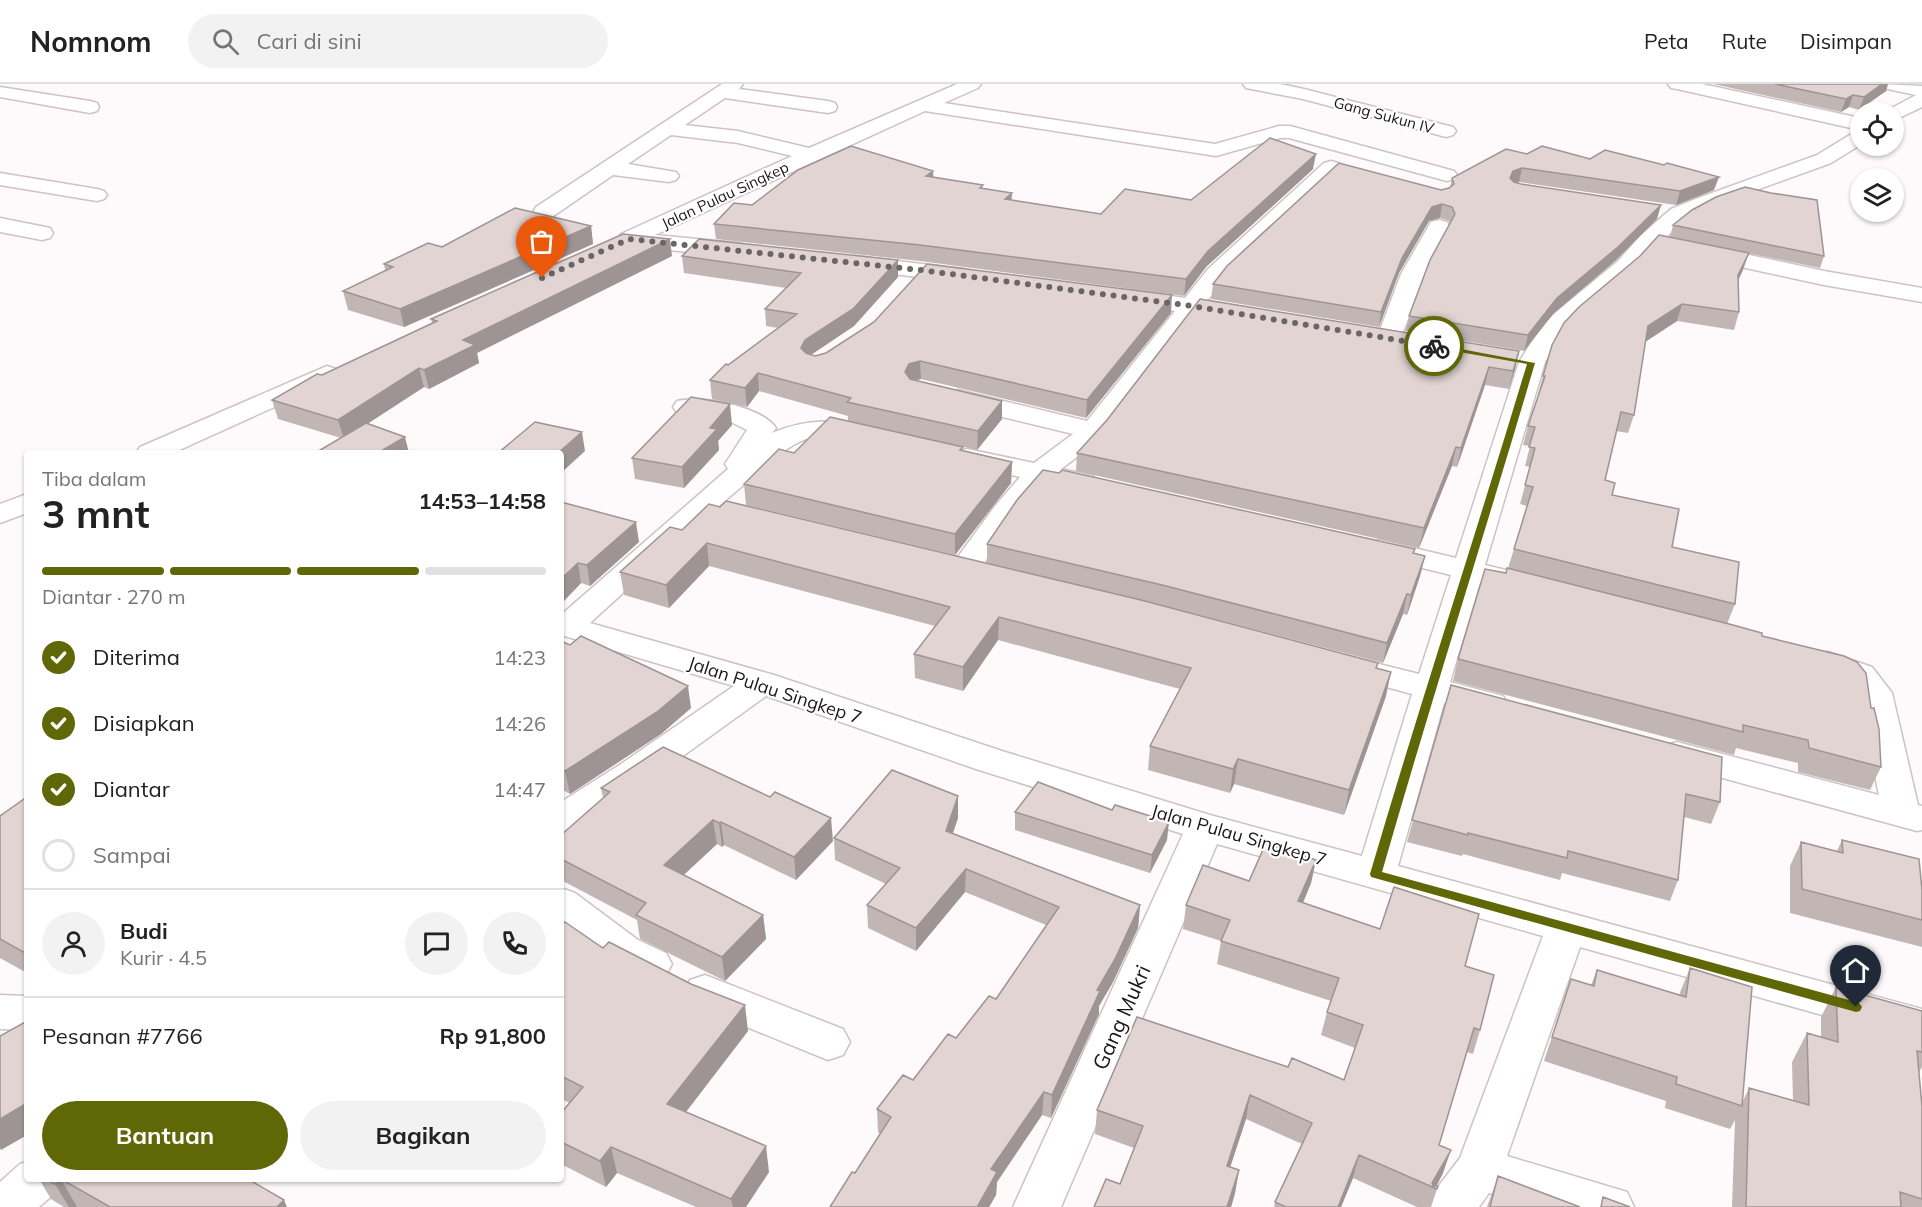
<!DOCTYPE html>
<html lang="id">
<head>
<meta charset="utf-8">
<style>
  :root { --surface:#fff; --page:#f2f2f2; --text:#222; --muted:#767676; --line:#e0e0e0; --accent:#5f6707 }
  body { margin:0; font-family:Mulish,sans-serif; background:var(--page); color:var(--text); height:100vh; display:flex; flex-direction:column; font-size:22px; white-space:nowrap }
  * { box-sizing:border-box; margin:0 }
  p { font-size:20px; color:var(--muted) }
  .icon { flex:none; width:33px; height:33px; fill:none; stroke:currentColor; stroke-width:2; stroke-linecap:round; stroke-linejoin:round }
  .map { position:relative; flex:1; overflow:hidden }
  .details { position:absolute; left:24px; top:366px; width:540px; height:732px; display:flex; flex-direction:column; background:var(--surface); border-radius:6px; box-shadow:0 2px 4px #0004 }
  .details>* { flex:none }
  .buttons { position:absolute; left:1850px; top:18px; display:grid; gap:12px }
  .buttons a { display:grid; place-items:center; width:54px; height:54px; border-radius:50%; background:var(--surface); box-shadow:0 2px 4px #0004; font-size:30px }
  .pin { position:absolute; display:grid; place-items:center; width:51px; height:51px; color:#fff; margin:-62px -26px; border-radius:50% 50% 50% 0; rotate:-45deg; box-shadow:0 0 6px #0007 }
  .pin .icon { rotate:45deg }
  .courier { position:absolute; display:grid; place-items:center; width:60px; height:60px; margin:-30px; border:4px solid #5f6707; border-radius:50%; background:#fff; color:#222; box-shadow:0 2px 8px #0007 }
  .head em { font-style:normal; font-weight:700 }
  .head div { display:flex; flex-direction:column-reverse }
  .head { display:flex; align-items:center; justify-content:space-between; height:102px; padding:0 18px }
  h1 { font-size:39px; font-weight:700; line-height:45px }
  .bar { display:grid; grid-template-columns:repeat(4,1fr); gap:9px 6px; align-content:center; height:72px; padding:0 18px }
  .bar i { height:8px; border-radius:4px; background:var(--line) }
  .bar .active { background:var(--accent) }
  .bar p { grid-column:span 4 }
  .line { display:flex; align-items:center; gap:15px; padding:0 18px; border-top:2px solid var(--line) }
  .line div { flex:1 }
  .round { display:grid; place-items:center; flex:none; width:63px; height:63px; border-radius:32px; background:var(--page) }
  ol { padding:0 18px; list-style:none }
  li { display:flex; align-items:center; gap:18px; height:66px }
  li p { margin-inline-start:auto }
  li .icon { padding:6px; border-radius:50%; background:var(--accent); color:#fff; stroke-width:4 }
  li:last-child { color:var(--muted) }
  li i { width:33px; height:33px; border:3px solid var(--line); border-radius:50% }
  .button { display:flex; gap:12px; margin-top:auto; padding:12px 18px }
  .button a { flex:1; height:69px; border-radius:36px; background:var(--accent); color:#fff; font-size:24px; font-weight:700; line-height:69px; text-align:center }
  .button a+a { background:var(--page); color:var(--text) }
  header { display:flex; align-items:center; gap:36px; box-sizing:border-box; height:84px; padding:0 30px; background:var(--surface); border-bottom:2px solid var(--line) }
  header strong { font-size:28px }
  nav { display:flex; gap:33px; margin-inline-start:auto; font-size:21px }
  .search { width:420px; height:54px; background:var(--page); display:flex; align-items:center; gap:15px; box-sizing:border-box; padding:0 21px; border-radius:33px; color:var(--muted); font-size:22px }
  .map>svg:first-child { display:block }
  .lines { fill:none; stroke-linecap:round; stroke-linejoin:round }
  .minor-casing { stroke:#cec2c5; stroke-width:3 }
  .minor { fill:#fff; fill-rule:evenodd }
  .wall { fill:#c2b6b5 }
  .shaded-wall { fill:#9e9494 }
  .building { fill:#e1d4d3; stroke:#9e9494; stroke-width:1.5 }
  .route { fill:#5f6707 }
  .done { stroke:#6a6667; stroke-width:6; stroke-dasharray:0 10.8 }
  .labels { text-anchor:middle; dominant-baseline:central; stroke-width:4.5; stroke-linejoin:round; paint-order:stroke }
  .far-street-label { font-size:15px; fill:#1b1718; stroke:#fff }
  .street-label { font-size:18px; fill:#1b1718; stroke:#fff }
  .near-street-label { font-size:21px; fill:#1b1718; stroke:#fff }
</style>
</head>
<body>
<header>
<strong>Nomnom</strong>
<div class="search"><svg class="icon" aria-label="search" viewBox="0 0 24 24"><circle cx="10" cy="10" r="6"/><path d="M15 15l6 6"/></svg>Cari di sini</div>
<nav><a>Peta</a><a>Rute</a><a>Disimpan</a></nav>
</header>
<div class="map">
<svg width="1922" height="1123" viewBox="0 0 1922 1123">
  <rect width="100%" height="100%" fill="#fef9fb"/>
  <g class="lines">
    <defs>
      <path id="minor" d="M722,0H743L739,5L828,17L835,19L837,23L835,27L828,29L725,14L685,41L738,47L809,64L957,0H981L978,4L944,19L1215,60L1279,42H1290L1454,87L1457,91L1454,95L1447,97L1289,54H1280L1216,72L925,27L655,151L738,159L746,161L749,166L746,171L738,173L629,162L621,160L618,155L621,150L792,72L738,59L671,51L628,80L676,88L679,92L676,96L669,98L613,91L552,133L544,134L536,133L533,128L536,123Z
        M1243,0H1280L1304,5L1453,43L1456,47L1453,51L1446,53L1303,15L1246,4Z
        M1668,0H1702L1860,34V46L1677,5L1671,4Z
        M1880,0L1922,2V23L1893,37V28H1885L1886,27L1916,11L1883,4Z
        M0,3L90,17L97,19L99,23L97,27L90,29L0,13Z
        M1860,47V61L1831,79L1712,122L1687,135L1656,162L1634,187L1573,239L1558,255L1545,278L1485,481L1539,494L1544,501L1539,508L1528,510L1480,499L1450,598L1503,612L1508,620L1503,628L1491,631L1444,619L1398,782L1922,925V959L1580,863L1507,1072L1627,1108L1634,1123H1538L1489,1109L1479,1123H1427L1434,1108L1460,1074L1543,852L1217,760L1061,1123H1013L1183,750L976,685L766,612L647,698L574,745L561,749V718L621,680L734,602L561,551V531L728,385L725,380L747,346L729,337L677,329L673,323L677,317C701,311 761,322 776,344L772,349C808,334 837,335 874,344L878,350L874,356C852,361 829,347 806,355C784,363 765,383 747,398C693,443 642,492 590,539L774,591L1002,667L1210,731L1362,772L1412,610L1335,589L1330,582L1335,575L1347,572L1419,590L1451,491L1369,471L1365,465L1369,459L1380,456L1456,474L1519,278L1539,246L1555,229L1618,177L1640,152L1671,125L1698,114L1817,71L1853,49Z
        M1331,77L1338,79L1341,83L1338,87L1224,195L1207,217L1247,224L1250,229L1247,234L1238,236L1197,230L1104,353L1061,385L1093,392L1097,398L1093,404L1083,407L1045,398L1015,434L975,492L964,494L953,492L949,485L995,422L1020,393L957,379L953,373L957,367L967,365L1034,379L1073,350L949,320L945,314L949,308L958,306L1087,337L1175,227L1120,218L1116,213L1120,208L1128,206L1185,214L1208,185L1324,79Z
        M0,89L97,105L104,107L107,111L104,115L97,117L0,101Z
        M0,134L50,144L53,149L50,154L42,156L0,148Z
        M1439,136L1447,138L1450,143L1425,190L1401,254L1398,259L1389,261L1380,259L1377,254L1401,190L1431,138Z
        M1703,161L1824,187L1922,204V218L1824,201L1695,173L1692,168L1695,163Z
        M855,172L964,185L972,187L976,192L972,197L964,199L847,184L844,179L847,174Z
        M327,282L336,285L340,290L336,295L173,369H136L140,363Z
        M27,410V429L0,439V420Z
        M1828,568L1872,583L1892,609L1918,721L1922,722V746L1917,747L1664,678L1659,670L1664,662L1677,658L1879,711L1858,611L1848,599L1816,585L1811,578L1816,571Z
        M561,804L575,809L638,856L666,869L672,880L666,891L651,896L608,878L561,841Z
        M705,891L843,945L850,958L843,971L828,976L690,920L684,908L690,896Z
        M0,911L27,912V946L0,945Z
        M27,1078V1095H61L54,1110L39,1123H0V1098L20,1080Z"/>
    </defs>
    <use href="#minor" class="minor-casing"/>
    <use href="#minor" class="minor"/>
  </g>
  <path class="wall" d="M1713,0H1888L1886,7L1859,26L1849,23L1841,28Z
    M1527,70L1590,75L1714,106L1676,121L1519,98L1516,99L1657,135L1615,177L1553,230L1524,267L1406,247L1409,232L1450,139L1449,137L1440,134L1429,137L1399,189L1379,243L1211,215L1213,200L1441,106L1449,104L1450,103L1452,94Z
    M1313,85L1206,183L1184,212L920,177L716,155L714,140L752,121L934,93L982,104L1011,116L1101,130L1191,116Z
    M1673,141L1824,172L1820,184L1670,153Z
    M591,142L593,160L404,243L348,226L343,207L385,186L384,180L442,163Z
    M672,172L477,269L479,279L429,305L424,303L367,340L341,354L278,335L272,316L322,291L432,239L431,235Z
    M682,172L898,176V193L854,242L811,271L815,272L1171,229L1086,334L921,295L915,296L1002,335L977,366L848,337V332L759,307L747,323L712,315L710,296L728,281L778,244L766,242L765,225L786,204L684,189Z
    M1743,186L1738,197L1739,228L1734,246L1677,237L1645,258L1634,331L1628,349L1616,347L1605,396L1612,411L1735,520L1727,540L1762,552L1881,683L1870,706L1798,688V679L1736,664L1734,671L1453,597L1458,575L1508,484L1514,465L1527,422L1520,420L1530,383L1525,382L1530,362L1523,361L1528,342L1539,310H1538L1543,292Z
    M1519,267L1515,285L1509,305L1485,301L1457,383L1452,382L1419,464L1076,387L1077,369Z
    M732,341L718,357L719,366L684,404L635,395L632,374Z
    M963,363V367L1012,378L1011,399L955,471L746,421L744,400L794,369Z
    M561,418L639,458L590,502L581,499L562,519Z
    M682,446L987,479V460L1415,465L1414,469L1425,472L1420,492L1407,531L1403,530L1383,579L1150,518L1377,585L1386,612L1344,731L1234,700L1230,709L1148,686L1150,662L1180,605L998,556L963,607L915,594L914,570L935,542L709,482L669,524L624,511L620,488Z
    M561,557L691,624L661,650L570,710L561,705Z
    M1451,601L1720,718L1711,740L1684,733L1678,796L1670,817L1562,789L1560,796L1463,770L1462,772L1407,758Z
    M601,704L833,757L796,796L724,761L722,763L717,760L684,791L763,831L766,855L725,897L640,855L637,836L561,796V751L603,714Z
    M27,713V889L0,874V732Z
    M1015,728L1167,756L1150,789L1015,746Z
    M958,734L953,749L1140,821L1138,844L1113,898L1099,922V930L1051,1034L1042,1031L997,1098L996,1111L989,1123H830L855,1089L880,1050L878,1048L877,1025L913,996L996,915L1046,841L965,808L916,867L868,844L867,821L886,800L835,776L834,754Z
    M1842,756L1922,806V863L1790,829V782L1801,758L1837,767Z
    M1316,776L1311,799L1303,819L1465,882L1480,946L1473,970L1467,968L1439,1061L1443,1089L1436,1102H1438L1431,1123H1417L1353,1094L1341,1123H1274L1275,1118L1302,1060L1246,1035L1230,1083L1239,1086L1235,1109L1231,1123H1094L1120,1100L1134,1064L1095,1050L1097,1026L1288,983L1344,996L1355,964L1321,951L1327,928L1331,917L1217,880L1221,857L1183,845L1186,821L1249,797Z
    M561,841L748,947L686,1028L769,1088L746,1123H696L617,1089L606,1103L561,1080V1029L570,1019L561,1015Z
    M1690,884L1742,1019L1749,1004L1793,1016L1792,978L1807,949L1821,953V933L1836,903L1922,927V983L1919,988L1922,1022V1123H1732L1735,1036L1730,1045L1665,1024L1666,1017L1544,977L1571,895L1591,901L1597,886L1679,911Z
    M1498,1092L1580,1123H1487Z
    M39,1095H248L277,1123H64L51,1115Z"/>
  <path class="shaded-wall" d="M1882,0H1888L1886,7L1859,26L1864,13Z
    M1853,11L1849,23L1841,28L1846,15Z
    M1316,70L1313,85L1206,183L1184,212L1186,195L1208,167Z
    M1522,84L1519,98L1510,101V94L1513,87Z
    M933,87L934,102L926,92Z
    M1719,93L1714,106L1676,121L1680,107Z
    M1012,109L1011,124L1005,115Z
    M1442,120L1440,134L1429,137L1399,189L1379,243L1381,228L1402,174L1432,123Z
    M1661,121L1657,135L1615,177L1553,230L1524,267L1528,251L1557,214Z
    M591,142L593,160L404,243L400,225Z
    M670,155L672,172L477,269L479,279L429,305L424,286L463,256Z
    M1749,169L1743,186L1732,208L1738,191Z
    M898,176V193L854,242L806,274L801,264L805,256Z
    M1172,211L1171,229L1086,334L1087,316Z
    M1682,220L1677,237L1642,260L1648,242Z
    M1519,267L1515,285L1509,305L1513,287Z
    M920,277L921,295L909,298L905,288L909,280Z
    M1489,283L1485,301L1457,383L1461,364Z
    M419,284L424,303L344,355L338,336Z
    M758,289L759,307L747,323L745,304Z
    M1002,317V335L977,366L978,347Z
    M730,320L732,341L718,357L719,366L684,404L682,383L710,344Z
    M582,348L585,367L561,389V369H558Z
    M405,353L409,369H378Z
    M1456,363L1452,382L1419,464L1424,444Z
    M1012,378L1011,399L955,471V450Z
    M636,438L639,458L590,502L587,481Z
    M707,459L709,482L669,524L666,501Z
    M1425,472L1420,492L1407,531L1411,511Z
    M578,479L581,499L562,519L561,495Z
    M1407,510L1403,530L1383,579L1387,559Z
    M999,533L998,556L963,607V583Z
    M1391,588L1386,612L1344,731L1349,706Z
    M688,602L691,624L661,650L570,710L565,687Z
    M1238,675L1234,700L1230,709L1233,685Z
    M958,712V734L946,769V747Z
    M831,734L833,757L796,796L794,773Z
    M713,736L717,760L668,805L664,781Z
    M721,738L724,761L722,763L719,739Z
    M1169,738L1167,756L1150,789L1152,771Z
    M1316,776L1311,799L1294,840L1298,817Z
    M966,785L965,808L916,867V844Z
    M1140,821L1138,844L1113,898L1099,922V930L1051,1034L1052,1011L1097,906Z
    M763,831L766,855L725,897L722,873Z
    M745,921L748,947L672,1046L667,1020Z
    M1044,1008L1042,1031L997,1098L996,1111L989,1123H977L991,1085Z
    M1250,1011L1246,1035L1223,1105L1227,1082Z
    M27,1019V1051L1,1066L0,1064V1035Z
    M766,1062L769,1088L746,1123H733L731,1115Z
    M611,1063L617,1089L606,1103L600,1077Z
    M1451,1066L1443,1089L1435,1105L1431,1103L1432,1099Z
    M1359,1071L1353,1094L1341,1123H1338Z
    M1239,1086L1235,1109L1231,1123H1227Z
    M61,1095L77,1123H69L55,1100Z
    M284,1116L287,1123H277Z"/>
  <path class="building" d="M1775,0H1882L1864,13L1853,11L1846,15Z
    M1270,54L1316,70L1208,167L1186,195L920,161L714,140L734,119L752,121L798,86L851,62L933,87L926,92L983,101L980,104L1012,109L1005,115L1101,130L1125,105L1191,116Z
    M1542,62L1590,75L1605,66L1664,81L1667,79L1719,93L1680,107L1522,84L1513,87L1510,94L1514,98L1521,100L1661,121L1618,163L1557,214L1528,251L1409,232L1430,176L1455,130L1452,123L1442,120L1432,123L1402,174L1381,228L1213,200L1227,182L1339,79L1441,106L1449,104L1454,100L1452,94L1506,65L1527,70Z
    M1745,103L1771,109L1817,116L1824,172L1673,141L1692,126L1716,113Z
    M515,124L591,142L400,225L343,207L393,183L384,180L428,159L442,163Z
    M623,150L670,155L463,256L475,261L424,286L419,284L338,336L272,316L317,290L322,291L437,237L431,235Z
    M1659,151L1749,169L1738,191L1739,228L1682,220L1648,242L1634,331L1621,328L1605,396L1615,399L1612,411L1679,425L1672,463L1739,478L1735,520L1514,465L1533,403L1525,401L1535,364L1529,363L1535,343L1528,342L1545,292H1543L1552,261L1564,239L1579,223L1640,172Z
    M699,155L898,176L853,225L805,256L801,264L806,269L815,272L826,269L874,238L927,180L1172,211L1087,316L920,277L909,280L905,288L910,295L1002,317L978,347L847,318L851,314L758,289L745,304L710,296L726,280L728,281L797,230L765,225L801,189L682,172Z
    M1200,215L1519,267L1513,287L1489,283L1461,364L1456,363L1424,444L1077,369L1107,336Z
    M691,313L730,320L710,344L717,345L682,383L632,374Z
    M830,333L963,363L960,366L1012,378L955,450L744,400L779,365L794,369Z
    M535,338L582,348L558,369H498Z
    M366,339L405,353L378,369H315Z
    M1043,386L1059,389L1062,386L1415,465L1413,469L1425,472L1411,511L1407,510L1387,559L1162,501L987,460L1017,416Z
    M726,417L1141,516L1378,579L1376,584L1391,588L1349,706L1238,675L1233,685L1150,662L1191,584L999,533L963,583L914,570L950,523L707,459L666,501L620,488L670,443L682,446L709,420L720,423Z
    M561,418L636,438L587,481L578,479L561,495Z
    M1507,484L1733,541L1762,549V552L1844,572L1857,578L1866,589L1871,624H1874L1879,645L1881,683L1809,664L1808,656L1743,641V648L1458,575L1485,485L1506,489Z
    M581,552L688,602L657,628L565,687L561,685V557L570,561Z
    M1451,601L1722,673L1720,718L1686,710L1678,796L1568,767L1567,774L1468,749V751L1412,736Z
    M663,663L770,713L775,708L831,734L794,773L721,738L719,739L713,736L664,781L763,831L722,873L636,831L646,819L561,775V751L610,708L601,704Z
    M892,686L958,712L946,747L1140,821L1115,875L1097,906L1100,907L1052,1011L1044,1008L991,1085L997,1088L977,1123H830L852,1088L855,1089L891,1033L877,1025L903,991L913,996L948,950L956,954L989,912L996,915L1059,823L966,785L916,844L867,821L900,784L834,754Z
    M1038,698L1112,726L1115,721L1169,738L1152,771L1015,728Z
    M27,713V870L0,855V732Z
    M1842,756L1919,775L1922,806V836L1802,805L1801,758L1843,769Z
    M1266,759L1316,776L1298,817L1380,845L1394,803L1479,830L1465,882L1494,891L1480,946L1474,944L1439,1061L1451,1066L1432,1099L1433,1102H1438L1437,1105L1359,1071L1338,1123H1286L1275,1118L1312,1039L1250,1011L1227,1082L1239,1086L1227,1123H1094L1106,1095L1120,1100L1143,1042L1097,1026L1137,933L1288,983L1292,974L1344,996L1363,941L1327,928L1339,894L1221,857L1230,836L1186,821L1203,781L1249,797Z
    M565,838L603,864L609,858L691,900L745,921L667,1020L766,1062L731,1115L611,1063L600,1077L561,1058V1029L583,1003L561,992V841Z
    M1690,884L1752,903L1742,1022L1676,1000L1677,993L1552,953L1571,895L1594,902L1597,886L1686,913Z
    M1836,903L1922,927V968L1917,967L1922,1022V1115L1900,1108L1901,1123H1746L1749,1004L1809,1021L1807,949L1838,958Z
    M27,937V1019L0,1035V952Z
    M1498,1092L1580,1123H1490Z
    M46,1095H248L284,1116L277,1123H110L61,1095L55,1100Z
    M1603,1113L1630,1123H1601Z"/>
  <path class="route" d="M1434,260L1535,279C1485,449 1431,617 1382,788L1856,918L1860,920L1862,923L1860,927L1856,928L1371,793L1370,790C1420,619 1476,450 1527,280L1431,263Z"/>
  <g class="lines">
    <path class="done" d="M542,194L629,155L920,186L1192,222L1434,262"/>
  </g>
  <g class="labels">
    <g class="far-street-label">
      <text transform="translate(1384 31) rotate(15)">Gang Sukun IV</text>
      <text transform="translate(725 111) rotate(-25)">Jalan Pulau Singkep</text>
    </g>
    <g class="street-label">
      <text transform="translate(775 606) rotate(18)">Jalan Pulau Singkep 7</text>
      <text transform="translate(1239 751) rotate(16)">Jalan Pulau Singkep 7</text>
    </g>
    <g class="near-street-label">
      <text transform="translate(1121 933) rotate(-66)">Gang Mukri</text>
    </g>
  </g>
</svg>
<div class="buttons">
<a><svg class="icon" aria-label="locate" viewBox="0 0 24 24"><circle cx="12" cy="12" r="6"/><path d="M12 2v4M12 18v4M2 12h4M18 12h4"/></svg></a>
<a><svg class="icon" aria-label="layers" viewBox="0 0 24 24"><path d="M12 4l9 5-9 5-9-5zM3 14l9 5 9-5"/></svg></a>
</div>
<div class="pin" style="left:542px;top:194px;background:#ea580c"><svg class="icon" aria-label="bag" viewBox="0 0 24 24"><path d="M5 8h14l-1 12H6zM9 8a3 3 0 0 1 6 0"/></svg></div>
<div class="pin" style="left:1856px;top:923px;background:#1f2937"><svg class="icon" aria-label="home" viewBox="0 0 24 24"><path d="M3 11l9-7 9 7M6 9v11h12V9"/></svg></div>
<div class="courier" style="left:1434px;top:262px"><svg class="icon" aria-label="bike" viewBox="0 0 24 24"><circle cx="6" cy="16" r="4"/><circle cx="18" cy="16" r="4"/><path d="M6 16l4-8h5l3 8M10 8l3 8H6M13 5h3"/></svg></div>
<section class="details">
<div class="head"><div><h1>3 mnt</h1><p>Tiba dalam</p></div><em>14:53–14:58</em></div>
<div class="bar"><i class="active"></i><i class="active"></i><i class="active"></i><i></i><p>Diantar · 270 m</p></div>
<ol>
<li><svg class="icon" aria-label="check" viewBox="0 0 24 24"><path d="M5 12l5 5 9-10"/></svg>Diterima<p>14:23</p></li>
<li><svg class="icon" aria-label="check" viewBox="0 0 24 24"><path d="M5 12l5 5 9-10"/></svg>Disiapkan<p>14:26</p></li>
<li><svg class="icon" aria-label="check" viewBox="0 0 24 24"><path d="M5 12l5 5 9-10"/></svg>Diantar<p>14:47</p></li>
<li><i></i>Sampai</li>
</ol>
<div class="line" style="height:108px"><a class="round"><svg class="icon" aria-label="person" viewBox="0 0 24 24"><circle cx="12" cy="8" r="4"/><path d="M4 21q1-7 8-7t8 7"/></svg></a><div><b>Budi</b><p>Kurir · 4.5</p></div><a class="round"><svg class="icon" aria-label="chat" viewBox="0 0 24 24"><path d="M4 5h16v11H9l-5 4z"/></svg></a><a class="round"><svg class="icon" aria-label="phone" viewBox="0 0 24 24"><path d="M5 4h4l2 5-3 2q2 4 5 5l2-3 5 2v4C11 20 4 13 5 4z"/></svg></a></div>
<div class="line" style="height:78px"><div>Pesanan #7766</div><b>Rp 91,800</b></div>
<div class="button"><a>Bantuan</a><a>Bagikan</a></div>
</section>
</div>
</body>
</html>
